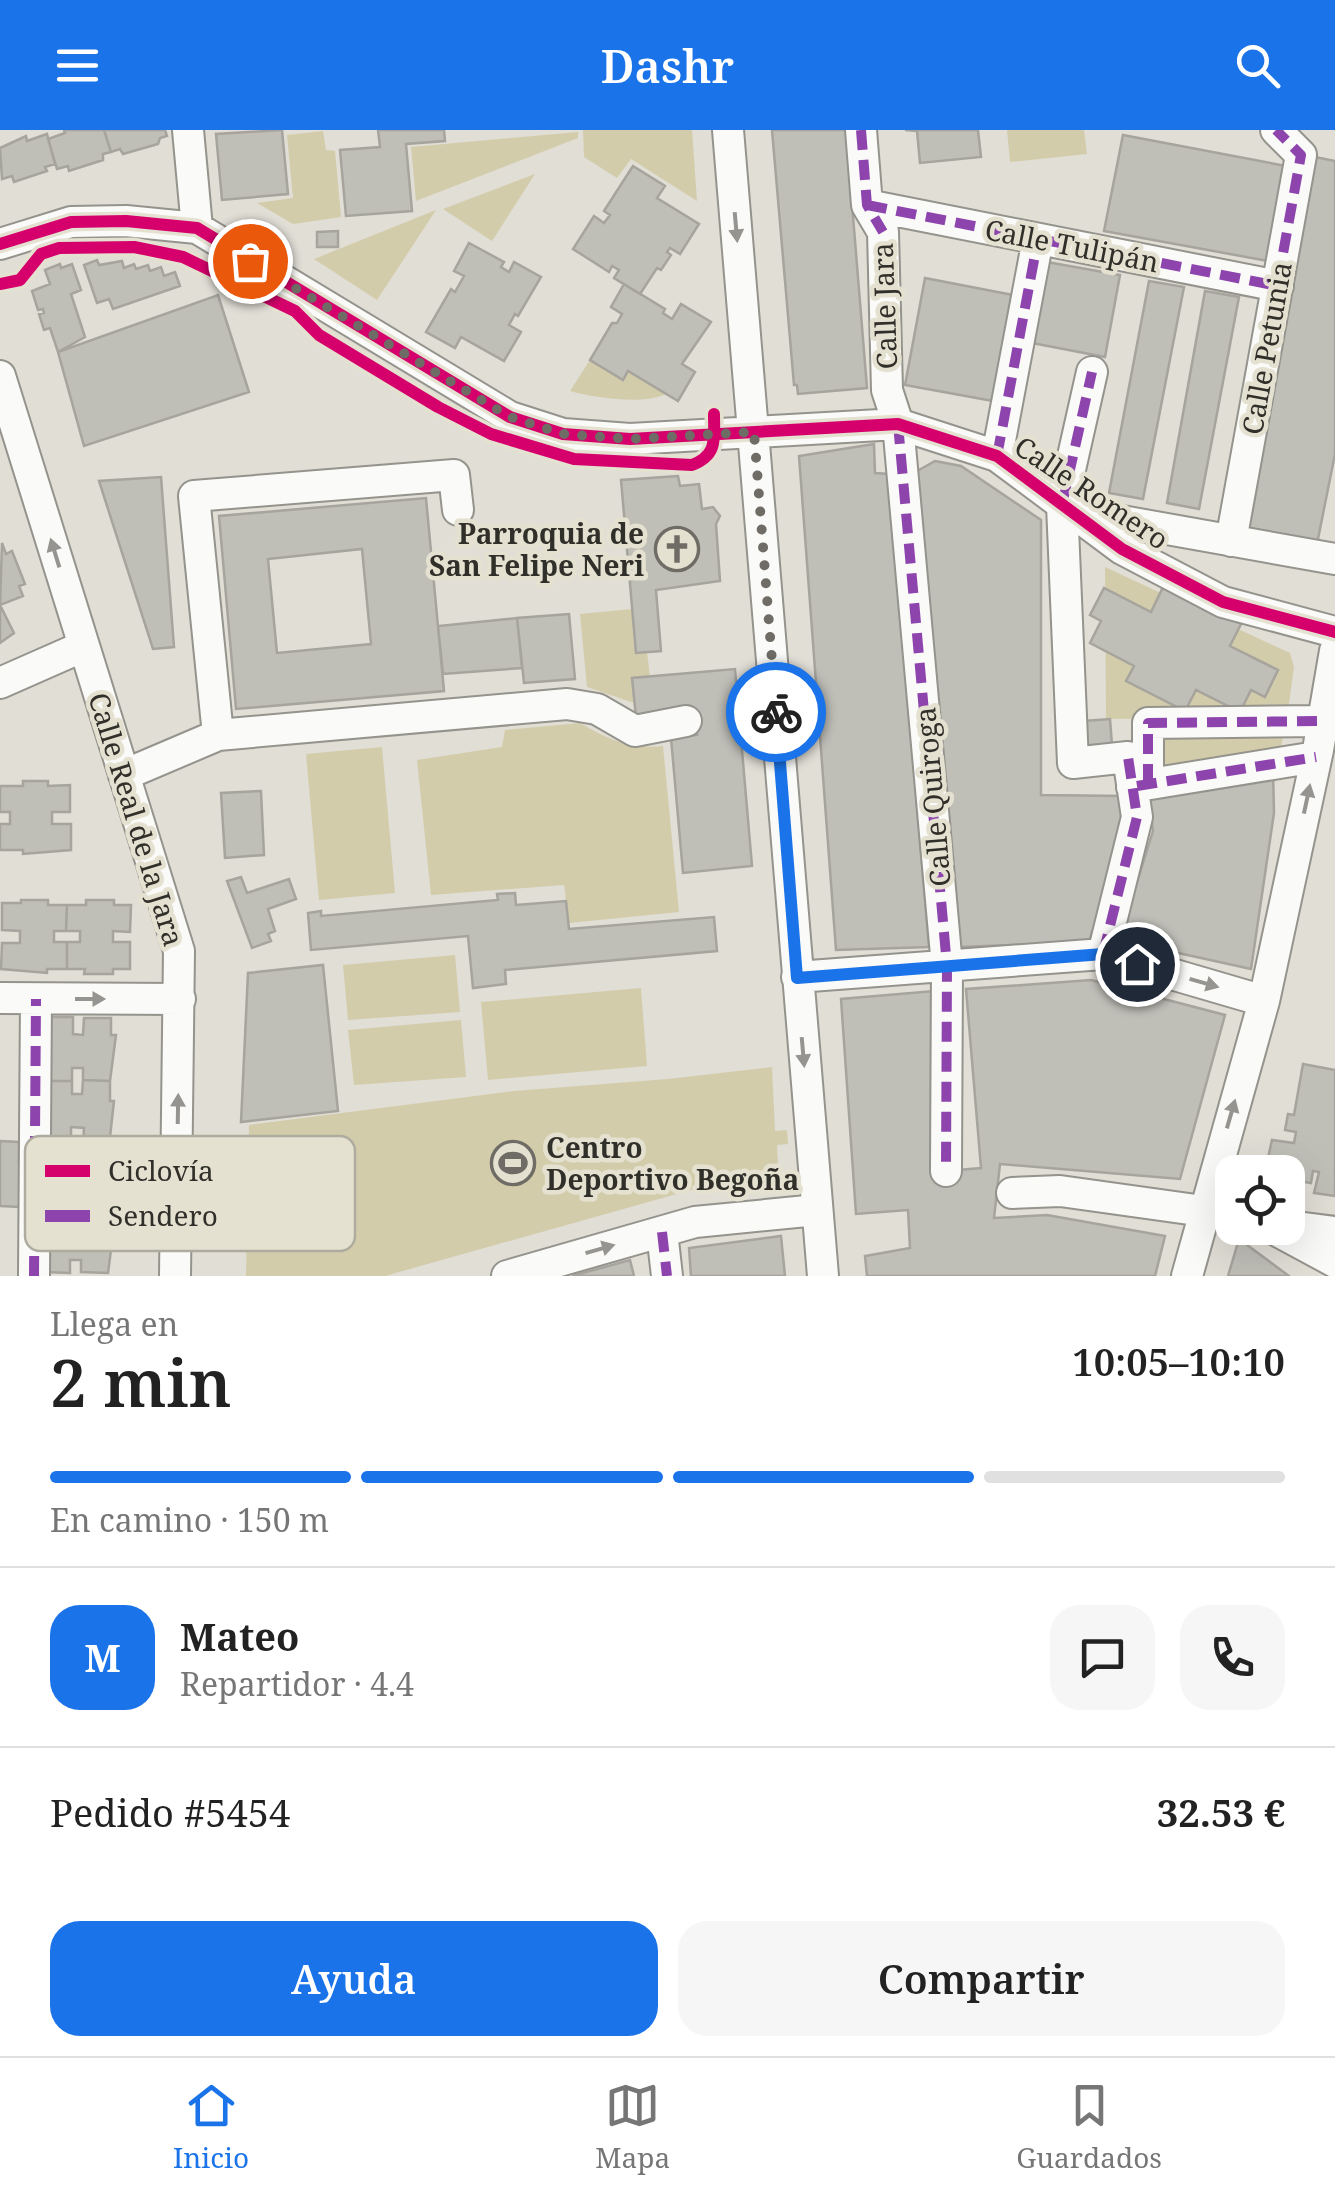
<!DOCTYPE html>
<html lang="es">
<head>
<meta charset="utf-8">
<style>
  :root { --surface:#fff; --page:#f6f6f6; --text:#222; --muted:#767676; --line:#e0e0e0; --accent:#1a73e8 }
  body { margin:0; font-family:"Noto Serif",serif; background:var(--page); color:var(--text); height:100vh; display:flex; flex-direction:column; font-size:38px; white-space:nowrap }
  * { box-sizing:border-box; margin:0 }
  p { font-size:32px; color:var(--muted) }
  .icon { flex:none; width:55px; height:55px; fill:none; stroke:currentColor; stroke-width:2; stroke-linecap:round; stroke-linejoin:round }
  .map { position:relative; height:1146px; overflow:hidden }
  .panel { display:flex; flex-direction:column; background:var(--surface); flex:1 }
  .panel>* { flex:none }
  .buttons { position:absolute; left:1215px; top:1025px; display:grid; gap:20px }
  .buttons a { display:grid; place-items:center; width:90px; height:90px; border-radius:20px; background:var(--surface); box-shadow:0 10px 40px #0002; font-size:50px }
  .pin { position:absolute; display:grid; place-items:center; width:85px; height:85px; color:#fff; margin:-42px; border:5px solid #fff; border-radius:50%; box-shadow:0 2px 10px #0007 }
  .courier { position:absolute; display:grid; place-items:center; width:100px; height:100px; margin:-50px; border:8px solid #1a73e8; border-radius:50%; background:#fff; color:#222; box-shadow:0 2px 12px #0007 }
  .overview em { font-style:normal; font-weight:600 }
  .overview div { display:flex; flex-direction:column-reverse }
  .overview { display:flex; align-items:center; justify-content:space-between; height:170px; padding:0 50px }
  h1 { font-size:65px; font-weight:600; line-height:75px }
  .bar { display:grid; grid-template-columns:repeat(4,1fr); gap:15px 10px; align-content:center; height:120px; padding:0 50px }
  .bar i { height:12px; border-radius:8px; background:var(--line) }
  .bar .current { background:var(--accent) }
  .bar p { grid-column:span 4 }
  .line { display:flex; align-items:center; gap:25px; padding:0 50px; border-top:2px solid var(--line) }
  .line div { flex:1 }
  .round { display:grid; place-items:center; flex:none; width:105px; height:105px; border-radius:30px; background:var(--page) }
  .button { display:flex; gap:20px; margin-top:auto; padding:20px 50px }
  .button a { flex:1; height:115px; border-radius:30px; background:var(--accent); color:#fff; font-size:40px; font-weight:600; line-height:115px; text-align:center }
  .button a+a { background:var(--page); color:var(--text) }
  header { display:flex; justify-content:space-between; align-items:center; height:130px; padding:0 50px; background:var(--accent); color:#fff; font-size:45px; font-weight:600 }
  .tabs { display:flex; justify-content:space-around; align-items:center; height:140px; border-top:2px solid var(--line); background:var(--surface); font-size:28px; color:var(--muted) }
  .tabs a { display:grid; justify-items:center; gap:5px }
  .tabs .current { color:var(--accent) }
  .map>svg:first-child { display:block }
  .green { fill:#d3ccab }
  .building { fill:#bfbeb7; stroke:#a6a49d; stroke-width:2.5; fill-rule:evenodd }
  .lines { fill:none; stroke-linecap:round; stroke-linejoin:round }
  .minor-casing { stroke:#94938c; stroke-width:34 }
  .minor { stroke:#fafaf9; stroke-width:30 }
  .quiet { stroke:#8e44ad; stroke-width:10; stroke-dasharray:20 10; stroke-linecap:butt }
  .cycleway-casing { stroke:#e4e1d1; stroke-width:19 }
  .cycleway { stroke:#d6006c; stroke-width:12 }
  .oneway { fill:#959491 }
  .done { stroke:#6e6c65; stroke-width:10; stroke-dasharray:0 18 }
  .route { stroke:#1a73e8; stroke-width:12 }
  .labels { text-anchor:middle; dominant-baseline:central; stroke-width:9; stroke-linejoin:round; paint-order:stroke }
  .street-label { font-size:28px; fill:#302f29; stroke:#e4e1d1 }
  .poi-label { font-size:28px; font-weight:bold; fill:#302f29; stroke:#e4e1d1; text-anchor:end }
  .key { fill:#e4e1d1; stroke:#aeac9f; stroke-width:2.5 }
  .key-label { font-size:28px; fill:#302f29 }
</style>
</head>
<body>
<header><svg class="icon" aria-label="menu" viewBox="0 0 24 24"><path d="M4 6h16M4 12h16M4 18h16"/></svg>Dashr<svg class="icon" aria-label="search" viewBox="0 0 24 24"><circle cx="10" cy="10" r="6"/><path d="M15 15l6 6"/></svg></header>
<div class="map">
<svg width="1335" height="1146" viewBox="0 0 1335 1146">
  <rect width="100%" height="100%" fill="#e0ded5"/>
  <path class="green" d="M583,0H692L697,71L631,29L617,48L584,27Z
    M1007,0H1084L1087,24L1010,32Z
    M323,1L326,20L335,21L341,87L293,94L257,73L293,68L287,5Z
    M578,2V8L416,71L411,17Z
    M535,44L492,111L443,79Z
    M436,80L377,170L314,129Z
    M590,230L622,250L628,241L666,264C642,275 596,268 570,261Z
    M1105,437L1290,523L1294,537L1287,588L1106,589Z
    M632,479L636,522H647L650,547L632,549L634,573L587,557L580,484Z
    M580,593C607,609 631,620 663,616L679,782L569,793L564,755L431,765L417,630L502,617L505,600Z
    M1285,594L1280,623L1153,651L1154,597Z
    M382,617L395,763L319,770L306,624Z
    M455,825L460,882L348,890L343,835Z
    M641,858L647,936L488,950L481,872Z
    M461,890L466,947L354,955L348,900Z
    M772,937L775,1001L787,1000L788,1014L777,1015L779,1051L691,1060L385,1146H246L249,995L514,961L668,949Z"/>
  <path class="building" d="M64,0H104L111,22L103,24V30L69,41L68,36L57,39L48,9L65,3Z
    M104,0H165L167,6L160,8L158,14L123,24L120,19L111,22Z
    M282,0L288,64L222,70L216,4Z
    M378,0H444L445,11L406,14L412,81L346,86L340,20L380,17Z
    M772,0H846L867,258L798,264L797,255H794Z
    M905,0H978L981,27L920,33L917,1Z
    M47,4L55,34L45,37L47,41L14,52L12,46L2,49L0,18L26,6L27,11Z
    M1123,5L1286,36L1268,131L1104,101Z
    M1315,27L1335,31V324L1316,419L1240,403Z
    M633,36L665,56L657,68L699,94L680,124L670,118L667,122L671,125L661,140L657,138L640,164L614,148L619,140L612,136L609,142L573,119L594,86L604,93L610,85L604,81Z
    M338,101V117H317V102Z
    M469,113L504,132L501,137L509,142L514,132L541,147L518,186L515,184L509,195L521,202L504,231L461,207L455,218L426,202L451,159L455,162L464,146L454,141Z
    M97,130L99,135L122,131L124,138L134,134L136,139L148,135L150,141L161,137L164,146L175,142L180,156L113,179L109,169L97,173L84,135Z
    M1047,132L1120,145L1105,227L1032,213Z
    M60,134L61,138L72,134L81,160L71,164L85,207L58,222L50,198L44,200L39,184L44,183L43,179L38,180L32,161L50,154L45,140Z
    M925,148L1013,165L993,271L905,255Z
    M1149,151L1184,157L1143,369L1109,363Z
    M624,154L665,179L663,183L672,189L681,174L711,192L682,234L695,242L678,271L628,241L623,250L590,230L612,193H617L622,184L611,177Z
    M1205,161L1239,167L1199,379L1167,373Z
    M218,165L249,262L84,316L58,222Z
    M874,314L875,343L889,344L929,817L836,820L799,326Z
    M935,331L961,336L1041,390V665L1123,666V704L1089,812L959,817L912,344Z
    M678,346L680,356L699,354L702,379L713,377L720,386L716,394L720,451L656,460L661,521L636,523L621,350Z
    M161,347L174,517L153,519L99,351Z
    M426,368L444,561L236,579L219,386ZM362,419L371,514L277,523L268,429Z
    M2,413L6,424L12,421L25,454L19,456L23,466L0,475Z
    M1164,455L1241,494L1230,516L1278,540L1265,567L1251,560L1240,582L1196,560L1185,581L1126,551L1134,536L1090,513L1101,491L1090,485L1104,458L1151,482Z
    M0,475L14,503L0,513Z
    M569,484L575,549L524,553L517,488Z
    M517,488L522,538L443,544L438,496Z
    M735,539L752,736L683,743L671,608L697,605L695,581L636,587L632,548Z
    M1110,589L1112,615L1086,616L1084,591Z
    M1273,639L1274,683L1251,839L1119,810L1153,701L1147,657Z
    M23,651H48V656L70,655V682H52V694H71V720L23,724V720H0V694H10V682H0V656H23Z
    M261,661L264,725L225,728L221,663Z
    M241,747L247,763L289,749L296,769L268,779L275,801L268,804L271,811L252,818L227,751Z
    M515,763L516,775L566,771L569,799L714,787L717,821L505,840L506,854L473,858L468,806L311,820L308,783L321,781V786L498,770L497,764Z
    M21,770H48V775H67L66,801H54V812H67V839H47V843L1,839L2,813H20V801L2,800V773H21Z
    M86,770H114V775H131L130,802L113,801V812H130V839H113V844H84L85,839H67V812H80V801H66L67,775H86Z
    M323,835L338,981L241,992L248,843Z
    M1091,850L1225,885L1180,1049L1000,1034L994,1088L1047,1085L1165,1106L1155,1146H867L865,1126L910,1118L908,1080L856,1084L841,869L934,861L946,1041L981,1038L966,859Z
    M47,887H73V904L83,905L84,888H111V905H116L110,951L83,950V938H72V951H46Z
    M1303,934L1335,940V1066L1314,1063L1319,1042L1313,1041L1311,1053L1292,1050L1293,1043L1266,1037L1272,1010L1294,1013L1296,1002L1285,1000L1288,984L1294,985Z
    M83,950L110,951V971H114L109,1016H83L84,998L71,997V1015H44L46,951H72V964H82Z
    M0,1011L19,1012V1032H23L19,1077L0,1076Z
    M45,1078L71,1079V1096H82V1079L109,1080V1097H114L108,1143L81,1142V1130H70V1143L44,1142Z
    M781,1106L785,1146H691L689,1118Z
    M1239,1109L1289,1146H1228Z
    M630,1130L634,1146H572Z"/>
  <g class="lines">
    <defs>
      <path id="minor" d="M188,0L197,98
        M728,0L823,1146
        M861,0L867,75L883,102L887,260L898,294L947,836L946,1041
        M867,75L1278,156
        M0,114L71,92L126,91L197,98L510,287L563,304L630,309L898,294L997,326L1122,419L1223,472L1335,502
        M1092,242L1062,375L1073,633L1128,627L1137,687L1103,824
        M0,246L179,821L175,1146
        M997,326L1038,109
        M1077,383L1335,429
        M1231,411L1301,25L1276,0
        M0,553L84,516
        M218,605L194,366L454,345L458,380
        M124,645L218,605L567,574L597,579L635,601L686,591
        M1148,654V593L1323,591
        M1132,657L1316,627
        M797,847L1103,824L1264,871
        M0,868L180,869
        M1012,1063L1060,1061L1232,1085
        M1288,1096L1335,1102
        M1272,1098L1335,1132
        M662,1102L667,1146
        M34,1146L36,869
        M507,1146L695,1092L817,1080
        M1187,1146L1264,871L1318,620L1335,521"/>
    </defs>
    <use href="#minor" class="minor-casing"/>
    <use href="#minor" class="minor"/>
    <path class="quiet" d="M861,0L867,75L883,102
      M867,75L1278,156
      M1267,211L1301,25L1276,0
      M898,294L947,836L946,1041
      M997,326L1038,109
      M1062,375L1092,242
      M1148,654V593L1323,591
      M1137,656L1316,627
      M1103,824L1137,687L1128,627
      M662,1102L667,1146
      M34,1146L36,869"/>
    <defs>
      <path id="cycleway" d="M0,114L71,92L126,91L197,98L510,287L563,304L630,309L898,294L997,326L1122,419L1223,472L1335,502
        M0,154L20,150L41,124L59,118L134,117L183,127L295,181L319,205L438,277L491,304L574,329L692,335C718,325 714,309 714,284"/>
    </defs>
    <use href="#cycleway" class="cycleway-casing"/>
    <use href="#cycleway" class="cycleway"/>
  </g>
  <defs><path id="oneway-solid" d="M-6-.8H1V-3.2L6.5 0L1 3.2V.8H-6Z" transform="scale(2.5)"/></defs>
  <g class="oneway">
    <use href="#oneway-solid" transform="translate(736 97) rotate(85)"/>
    <use href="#oneway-solid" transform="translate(55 423) rotate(-107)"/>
    <use href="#oneway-solid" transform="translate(1307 669) rotate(-78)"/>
    <use href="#oneway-solid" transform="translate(1204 853) rotate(16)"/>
    <use href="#oneway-solid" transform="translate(90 869)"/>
    <use href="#oneway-solid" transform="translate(803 922) rotate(85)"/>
    <use href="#oneway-solid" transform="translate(178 979) rotate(-89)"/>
    <use href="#oneway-solid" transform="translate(1231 984) rotate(-74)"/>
    <use href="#oneway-solid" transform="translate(600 1119) rotate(-16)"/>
  </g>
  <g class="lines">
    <path class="done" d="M250,131L510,287L563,304L630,309L754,302L776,582"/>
    <path class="route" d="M776,582L797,848L1103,824L1137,834"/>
  </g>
  <defs>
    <symbol id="church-ring" viewBox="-11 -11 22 22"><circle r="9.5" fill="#e4e1d1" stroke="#6e6c65" stroke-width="1.5"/><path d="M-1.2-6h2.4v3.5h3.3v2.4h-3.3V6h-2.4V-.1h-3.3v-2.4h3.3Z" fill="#6e6c65"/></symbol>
    <symbol id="stadium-ring" viewBox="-11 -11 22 22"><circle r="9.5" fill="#e4e1d1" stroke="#6e6c65" stroke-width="1.5"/><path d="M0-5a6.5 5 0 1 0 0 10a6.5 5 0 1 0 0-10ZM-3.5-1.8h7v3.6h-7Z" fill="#6e6c65"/></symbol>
  </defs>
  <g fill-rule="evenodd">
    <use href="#church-ring" x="652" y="394" width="50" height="50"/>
    <use href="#stadium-ring" x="488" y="1008" width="50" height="50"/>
  </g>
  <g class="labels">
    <g class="street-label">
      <text transform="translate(1072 115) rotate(11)">Calle Tulipán</text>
      <text transform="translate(884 176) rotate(-92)">Calle Jara</text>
      <text transform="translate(1266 218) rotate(-80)">Calle Petunia</text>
      <text transform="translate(1092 362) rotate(34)">Calle Romero</text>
      <text transform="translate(932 667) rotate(-95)">Calle Quiroga</text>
      <text transform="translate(137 689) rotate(73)">Calle Real de la Jara</text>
    </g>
    <g class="poi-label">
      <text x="644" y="403">Parroquia de<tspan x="644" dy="32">San Felipe Neri</tspan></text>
      <text x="546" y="1017" text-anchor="start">Centro<tspan x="546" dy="32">Deportivo Begoña</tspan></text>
    </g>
  </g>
  <rect x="25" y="1006" width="330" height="115" rx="15" class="key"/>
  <rect x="45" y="1035" width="45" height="12" fill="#d6006c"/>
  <rect x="45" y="1080" width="45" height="12" fill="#8e44ad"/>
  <g class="key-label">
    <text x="108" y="1051">Ciclovía</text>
    <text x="108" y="1096">Sendero</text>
  </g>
</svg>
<div class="buttons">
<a><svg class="icon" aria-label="locate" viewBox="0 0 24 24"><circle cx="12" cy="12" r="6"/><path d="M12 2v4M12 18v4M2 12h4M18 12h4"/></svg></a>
</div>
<div class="pin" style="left:250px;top:131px;background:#ea580c"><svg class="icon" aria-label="bag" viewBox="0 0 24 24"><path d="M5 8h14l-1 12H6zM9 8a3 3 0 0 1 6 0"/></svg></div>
<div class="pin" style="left:1137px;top:834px;background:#1f2937"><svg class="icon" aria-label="home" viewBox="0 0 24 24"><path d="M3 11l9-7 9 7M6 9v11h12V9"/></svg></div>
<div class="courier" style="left:776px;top:582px"><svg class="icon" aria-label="bike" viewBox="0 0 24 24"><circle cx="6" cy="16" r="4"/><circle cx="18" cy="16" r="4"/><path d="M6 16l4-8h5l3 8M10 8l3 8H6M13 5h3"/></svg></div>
</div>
<section class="panel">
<div class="overview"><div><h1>2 min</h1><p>Llega en</p></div><em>10:05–10:10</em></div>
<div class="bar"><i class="current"></i><i class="current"></i><i class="current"></i><i></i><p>En camino · 150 m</p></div>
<div class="line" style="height:180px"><b class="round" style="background:var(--accent);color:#fff">M</b><div><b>Mateo</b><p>Repartidor · 4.4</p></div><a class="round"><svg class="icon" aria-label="chat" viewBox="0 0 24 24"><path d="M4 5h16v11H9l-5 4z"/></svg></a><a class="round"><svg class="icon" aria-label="phone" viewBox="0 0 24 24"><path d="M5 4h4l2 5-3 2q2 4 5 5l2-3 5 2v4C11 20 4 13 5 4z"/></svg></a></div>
<div class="line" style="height:130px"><div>Pedido #5454</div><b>32.53 €</b></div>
<div class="button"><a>Ayuda</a><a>Compartir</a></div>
</section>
<nav class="tabs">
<a class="current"><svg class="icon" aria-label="home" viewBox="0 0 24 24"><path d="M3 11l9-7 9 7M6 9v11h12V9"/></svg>Inicio</a>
<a><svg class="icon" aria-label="map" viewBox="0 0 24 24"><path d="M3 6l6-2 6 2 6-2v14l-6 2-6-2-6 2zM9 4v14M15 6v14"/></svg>Mapa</a>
<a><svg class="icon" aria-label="saved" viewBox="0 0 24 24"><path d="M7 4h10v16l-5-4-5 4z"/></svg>Guardados</a>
</nav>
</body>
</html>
